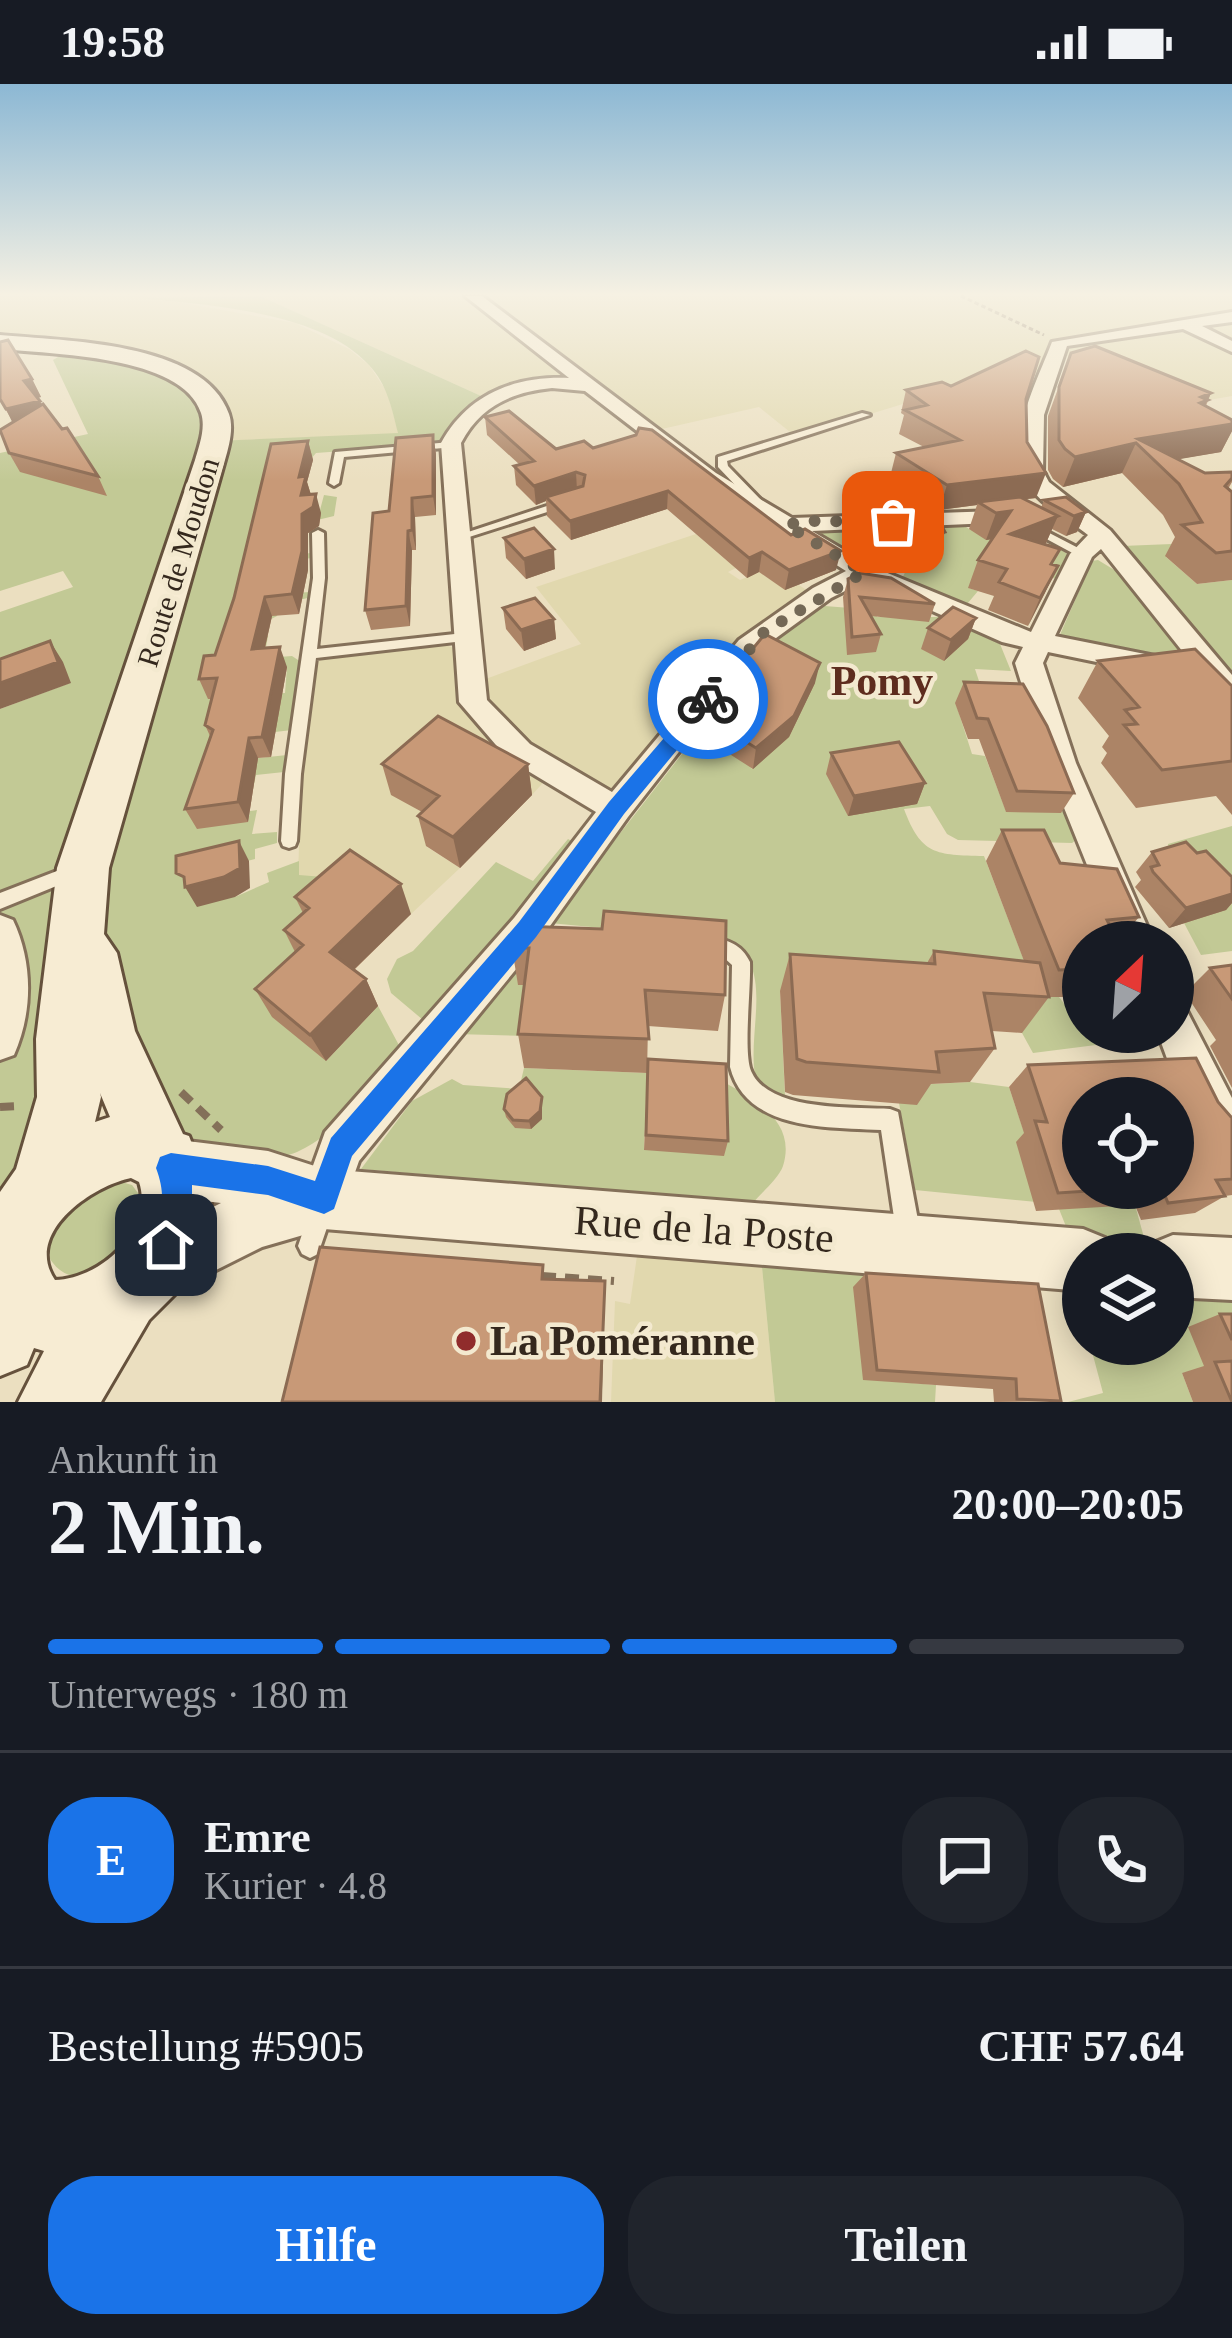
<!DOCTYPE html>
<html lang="de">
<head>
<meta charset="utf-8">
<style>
  :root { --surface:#171b24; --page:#20242c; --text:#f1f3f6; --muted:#9ea1a6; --line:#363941; --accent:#1a73e8 }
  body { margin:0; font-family:Georgia,serif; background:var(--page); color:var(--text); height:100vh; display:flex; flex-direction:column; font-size:45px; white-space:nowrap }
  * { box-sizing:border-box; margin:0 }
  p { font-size:39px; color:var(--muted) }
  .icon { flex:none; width:66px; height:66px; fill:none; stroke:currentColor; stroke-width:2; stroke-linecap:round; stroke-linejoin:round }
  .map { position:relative; height:1318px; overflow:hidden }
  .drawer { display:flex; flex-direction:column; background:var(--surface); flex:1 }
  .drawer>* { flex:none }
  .needle { width:78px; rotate:25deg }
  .fabs { position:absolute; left:1062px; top:837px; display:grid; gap:24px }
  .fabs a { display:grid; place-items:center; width:132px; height:132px; border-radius:50%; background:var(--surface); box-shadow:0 6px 30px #0003; font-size:60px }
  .pin { position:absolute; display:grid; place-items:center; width:102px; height:102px; color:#fff; margin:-51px; border-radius:24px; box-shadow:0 6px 18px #0006 }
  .courier { position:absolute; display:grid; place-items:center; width:120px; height:120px; margin:-60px; border:9px solid #1a73e8; border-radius:50%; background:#fff; color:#222; box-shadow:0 3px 15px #0007 }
  .overview em { font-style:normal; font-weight:700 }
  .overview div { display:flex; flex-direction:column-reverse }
  .overview { display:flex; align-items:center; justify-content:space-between; height:204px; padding:0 48px }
  h1 { font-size:78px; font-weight:700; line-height:90px }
  .bar { display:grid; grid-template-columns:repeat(4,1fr); gap:18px 12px; align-content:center; height:144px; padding:0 48px }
  .bar i { height:15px; border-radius:9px; background:var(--line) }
  .bar .on { background:var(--accent) }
  .bar p { grid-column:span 4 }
  .line { display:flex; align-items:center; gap:30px; padding:0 48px; border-top:3px solid var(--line) }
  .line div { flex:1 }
  .round { display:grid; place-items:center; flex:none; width:126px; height:126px; border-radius:48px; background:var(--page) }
  .action { display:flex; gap:24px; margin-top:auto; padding:24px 48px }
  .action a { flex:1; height:138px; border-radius:48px; background:var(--accent); color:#fff; font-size:48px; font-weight:700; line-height:138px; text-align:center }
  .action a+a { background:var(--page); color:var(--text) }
  .status { display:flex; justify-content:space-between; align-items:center; height:84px; padding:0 60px; background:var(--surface); direction:ltr }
  .status svg { height:33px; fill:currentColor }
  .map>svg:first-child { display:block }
  .farmland { fill:#e1d8ae }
  .green { fill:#c2c995 }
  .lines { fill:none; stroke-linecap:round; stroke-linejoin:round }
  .service-casing { stroke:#847059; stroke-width:6 }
  .minor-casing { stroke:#847059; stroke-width:6 }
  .tertiary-casing { stroke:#847059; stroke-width:6 }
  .secondary-casing { stroke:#65513c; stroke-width:6 }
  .path-far1 { stroke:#847059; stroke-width:3; stroke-dasharray:4.5 3; stroke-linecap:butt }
  .path { stroke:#847059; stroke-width:8; stroke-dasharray:14 9; stroke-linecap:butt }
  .service { fill:#f7ecd3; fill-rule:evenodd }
  .minor { fill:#f7ecd3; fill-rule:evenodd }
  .tertiary { fill:#f7ecd3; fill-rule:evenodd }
  .secondary { fill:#f7ecd3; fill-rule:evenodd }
  .wall { fill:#ac8466; fill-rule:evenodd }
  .shaded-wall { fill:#8c6b53 }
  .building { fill:#c89977; stroke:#8c6b53; stroke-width:3 }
  .route { fill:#1a73e8 }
  .done { stroke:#746856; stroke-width:12; stroke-dasharray:0 21.6 }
  .poi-dot { fill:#902c2c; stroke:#f3e9cf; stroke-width:4.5 }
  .labels { text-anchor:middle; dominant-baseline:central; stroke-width:9; stroke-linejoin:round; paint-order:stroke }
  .far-street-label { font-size:30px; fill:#34281d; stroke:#f3e9cf }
  .quarter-label { font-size:42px; font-weight:bold; fill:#5e2c1e; stroke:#f3e9cf }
  .near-street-label { font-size:42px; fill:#34281d; stroke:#f3e9cf }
  .near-poi-label { font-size:42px; font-weight:bold; fill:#34281d; stroke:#f3e9cf; text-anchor:start }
</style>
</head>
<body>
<div class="status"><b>19:58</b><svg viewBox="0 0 49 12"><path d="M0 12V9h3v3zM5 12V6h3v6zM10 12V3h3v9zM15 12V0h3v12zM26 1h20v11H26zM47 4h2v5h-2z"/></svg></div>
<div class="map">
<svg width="1232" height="1318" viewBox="0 0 1232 1318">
  <rect width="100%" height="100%" fill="#ebdfc0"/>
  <path class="farmland" d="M0,212H144L295,239L349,265L369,281L387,308L399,350L215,357L169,286L0,258Z
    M260,212H1232V312L1186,320L1115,286L1057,269L1049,297L1007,280L942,308L805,350L790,348L759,323L653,347L621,322L559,296L490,316Z
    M696,450L726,476L746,479L728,488L740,496L759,488L785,505L797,500L815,511L616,720L492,642L475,599L581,560L536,503Z
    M438,558L456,565L470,619L549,692L532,711L392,710L446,743L427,763L460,784L411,830L298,791L302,678L312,584L321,575Z
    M637,1172L762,1183L775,1318H611L615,1217L630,1220Z"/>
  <path class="green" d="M260,212L490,316L451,359L316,369L263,431L320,426L324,411L337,413L334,432L309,438L299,470L312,469L313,474L292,476L285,510L309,508L308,514L280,520L277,532L233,555L268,552L265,569L214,593L208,614L285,609L287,583L279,573L292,572L304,580L292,646L275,648L221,678L287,671L284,688L256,691L253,705L205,712L248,738L250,727L257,726L252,750L277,748V759L255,765V775L189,792L235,813L269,798L267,789L299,777V791L361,796L326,977L378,922L401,965C370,1000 341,1049 297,1068C269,1080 204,1075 183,1052C148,1011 113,919 105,866C101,839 104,809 105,782L215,357L398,349C392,325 387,300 369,281C320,227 207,221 139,214Z
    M70,266L161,289L197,313L207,347L80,738L58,1019L0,1144V625L70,599L0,601V528L73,503L63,487L0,507V369L88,350L53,276Z
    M961,440L971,446L978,444L1016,470L1052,459L1070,472L1056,495L988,474L969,504L978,507L962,526L902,495L926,442Z
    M869,442L879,460L898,461L891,485L879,487L818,453L813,446Z
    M1172,460L1166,473L1197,500L1232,496V600L1217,572L1189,545L1122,462Z
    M1098,476L1121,490L1191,571L1186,577L1071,559L1059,553L1092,477Z
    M825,522L875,526L877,533H948L1000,560L1011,587L975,585L980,600L956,620L972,670L985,672L1006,727L1071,728L1081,752L1072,759L958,756L947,750L930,722L904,725C921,771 936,771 984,772L1038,913H1059L1096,961L1033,969L1022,949L1014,915L780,907L785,1011L761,1010C737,963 784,882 725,856L550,839L707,638L720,643L752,685L756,568L812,524Z
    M1232,742V867L1201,871L1184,839L1225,826L1170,778L1168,760Z
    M568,755L575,759L429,941L391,909L387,895L397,875L413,867L496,778L533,797Z
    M531,859L534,901L528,952L455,950Z
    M524,984L647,989L644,1065L722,997C754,1015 797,1037 783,1082C779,1094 761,1109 753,1119L361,1085L412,1017L452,995L463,1001L519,1005Z
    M970,998L1009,1003L1023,1045L1066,1123L1135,1121L1145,1157L1069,1150L1057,1120L915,1106L899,1019L914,1001Z
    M118,1097L132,1101L141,1113C147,1158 83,1225 50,1175C47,1127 80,1115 118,1097Z
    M762,1183L913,1190L863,1295L936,1301L935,1318H775Z
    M1173,1205L1232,1210V1241L1207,1288L1182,1289L1193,1318H1068L1103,1309L1090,1260H1173Z"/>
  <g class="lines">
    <defs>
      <path id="service" d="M862,329L870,331L727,377L728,382L762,417V421H754L718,383V373Z
        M451,358L454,359V363L344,373L339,399L334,402L329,399L335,368Z
        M562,417L566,418V422L466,454H458L456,452Z
        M1032,440L1086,468L1088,470L1082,474L1078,472L1028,445L1026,443Z
        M318,446L324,449L325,494L317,565L464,549L471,553L464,557L316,574L301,690L297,757L295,762L289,764L283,762L281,757L285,690L313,494L312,449Z
        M75,780L81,782L84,787L81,792L0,825V809Z
        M710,854C728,855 742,861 750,878C751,906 744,960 750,984C764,1028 853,1023 890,1025L898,1028L920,1147L916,1155L908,1159L900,1155L896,1147L881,1046C828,1043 746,1047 730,983L732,881L721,871L703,868L701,862L703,856Z
        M320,1117L328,1121L332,1129L318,1170L310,1174L302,1170L298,1162L312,1121Z"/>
      <path id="minor" d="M465,212H482L716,389L792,434L1022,426V436L1014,438L812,447L873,483L1031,548L1070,470L1088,451C1070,437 1043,422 1030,403C1001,362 1037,298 1052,258L1232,228V238L1202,242L1232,257V268L1183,245L1067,262L1044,331L1043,387L1049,398L1110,446L1232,591V620L1222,617L1101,465L1092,473L1055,552L1155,572L1169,581L1155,590L1048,568L1043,579L1076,679L1154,858H1118L1046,679L1015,579L1023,563L1002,558L865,497L831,514L757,568L628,733L540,856L359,1077L340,1131L324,1138L308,1131L301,1115L325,1048L514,834L596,728L508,675L459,618L441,359C468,310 514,292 569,294ZM552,304L585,307L702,397L846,487L813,504L739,556L612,708L530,660L487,616L461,359C480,322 512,308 552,304Z
        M0,831L13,836C33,878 33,928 14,971L0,976Z
        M1173,921L1187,927L1232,1014V1074C1191,1057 1173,987 1157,948H1173Z"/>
      <path id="tertiary" d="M171,1055L268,1067L324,1085L1083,1145L1105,1154L1112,1170H1083V1207L324,1145L262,1163L152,1218L130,1209L121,1187L130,1165L221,1119L171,1113L150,1105L142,1084L150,1063Z
        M1173,1151L1232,1154V1216L1173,1213V1170H1147L1151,1160Z"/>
      <path id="secondary" d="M0,251C63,257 204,257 229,330C234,344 229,362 225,376L109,784L104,850L117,869L135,947L183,1050L189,1052L212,1112L207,1148L178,1207L149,1236L101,1318H18L44,1267L34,1264L27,1281L0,1292V1108L16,1085L37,1013L36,955L57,784L195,376C199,362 206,344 201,329C183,271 49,270 0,265ZM100,1009L110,1033L95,1038L101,1013ZM131,1094L139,1098C155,1146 100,1195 55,1196C23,1149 92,1102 131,1094Z"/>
    </defs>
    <use href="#service" class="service-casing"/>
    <use href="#minor" class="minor-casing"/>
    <use href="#tertiary" class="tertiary-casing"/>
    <use href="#secondary" class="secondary-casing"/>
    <path class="path-far1" d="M961,212L1044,251"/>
    <path class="path" d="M181,1008L221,1046
      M0,1023L22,1022
      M542,1192L614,1197"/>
    <use href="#service" class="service"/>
    <use href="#minor" class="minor"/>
    <use href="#tertiary" class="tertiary"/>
    <use href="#secondary" class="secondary"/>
  </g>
  <path class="wall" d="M1071,269L1211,309L1206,322L1232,336V347L1221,368L1178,375L1205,389L1232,388V398L1228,405L1232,408V496L1197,500L1165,472L1175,453L1163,431L1122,389L1063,403L1053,395L1048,386V332Z
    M32,295L41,313L37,314L42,321L98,392L107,412L20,388L9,369L13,338L0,316Z
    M951,302L1026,315L1027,358L1036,414L1025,415L1041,424L1044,416L1086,428L1077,448L1066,452L1052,445L1046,459L1044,460L1053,480L1058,482L1028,542L988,526L994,512L968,504L978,476L992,455L986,456L969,445L977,421L939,426L890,393L896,369L924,363L899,350L904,331L901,329L906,306Z
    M485,333L556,365L593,364L836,486L785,506L759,488L747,494L667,425L571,456L547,432L546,417L536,421L516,401L514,382L520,381L487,351Z
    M433,351L436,370V431L415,433L416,466H412L410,542L371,546L365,526L389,427Z
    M308,357L313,376L307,398L311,411L321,429L319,442L308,449V486L299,530L272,532L265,564L287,583L271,673L258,674L248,738L197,745L185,725L210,652L205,641L212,615H208L199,595L215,571Z
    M909,430L938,468L914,474L903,449Z
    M504,454L555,485L526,495L506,474Z
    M848,495L935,520L929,538L871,532L881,550L876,568L847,571L843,513Z
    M503,524L554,535L556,555L524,567L506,545Z
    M976,534L968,555L944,577L921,565L928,544Z
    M1098,577L1232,602V731L1216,712L1136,724L1101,679L1107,669L1102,663L1109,652L1078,614Z
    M736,585L815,599L789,653L753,685L706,655L708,634L740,609L733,606Z
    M964,598L1074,709L1061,729L1006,728L979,655H968L955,619Z
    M831,669L925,699L917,720L848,732L826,690Z
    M382,680H528L532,711L460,784L426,762L418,732L422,728L391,711Z
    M1002,746L1060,779L1139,833L1118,858H1083V913H1049L1022,949L992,947L995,964L970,998L931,1000L917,1021L793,1011L785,1008L780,907L790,870L927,879L934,867L1024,877L986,777Z
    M1152,768L1197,769L1232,793V819L1226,826L1169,844L1135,803L1141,796L1136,788Z
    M295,813L411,830L354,886L366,895L378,922L326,977L272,933L255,905L295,868L284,846L303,829Z
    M514,849L725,911L718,947L648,942L647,989L524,984L518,950L524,901H518L512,864Z
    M1232,881V1004L1210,962L1216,956L1185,909L1210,884Z
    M648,975L728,1057L724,1072L644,1066Z
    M1028,981L1218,1018L1232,1034V1111L1225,1112L1195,1129L1141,1136L1135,1121L1036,1127L1016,1058L1024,1049L1009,1003ZM1083,1014L1173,1104H1083Z
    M542,1013V1035L531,1045L515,1044L506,1033L504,1025Z
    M866,1189L1061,1317L994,1318L993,1305L863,1296L853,1203Z
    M1220,1230H1232V1318H1193L1182,1289L1204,1282L1188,1243Z"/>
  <path class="shaded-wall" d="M32,295L41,313L33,315L24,297Z
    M1211,309L1194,345L1232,340V347L1221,368L1157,379L1136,359L1122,389L1063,403L1075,373L1138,355L1201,313Z
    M40,317L49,335L15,344L6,325Z
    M433,351L436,370V431L433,412Z
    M308,357L313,376L307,398L311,411L316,410L321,429L319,442L308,449V486L299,530L292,510L301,411L299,393Z
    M576,388L577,407L546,413V417L536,421L534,402Z
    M1046,389L1036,414L981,420L978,418L977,421L939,426L947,401Z
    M668,407L667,425L571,456L570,437Z
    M412,414L415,433L416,466L412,446Z
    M1011,427L1001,454L986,456L996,429Z
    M1086,428L1077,448L1066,452L1074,432Z
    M1058,432L1046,459L999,477L1010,450Z
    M408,447L412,466L410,542L406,522Z
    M945,448L938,468L914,474L920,454Z
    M554,465L555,485L526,495L524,475Z
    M841,467L836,486L785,506L789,486Z
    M762,468L759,488L747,494L749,474Z
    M1058,482L1045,509L1028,542L1040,514Z
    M265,513L272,532L260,585L252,565Z
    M976,534L968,555L944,577L951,556Z
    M554,535L556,555L524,567L521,546Z
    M50,557L63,578L71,599L0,625V599Z
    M280,563L287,583L271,673L262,653Z
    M820,579L815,599L789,653L753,685L756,664Z
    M249,654L258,674L248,738L238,718Z
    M528,680L532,711L460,784L453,753Z
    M925,699L917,720L848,732L854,712Z
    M239,757L249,777L250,804L235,813L197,823L185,803Z
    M401,800L411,830L343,896L330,868Z
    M1232,810V819L1226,826L1169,844L1186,824Z
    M366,895L378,922L326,977L310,951Z
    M542,1013V1035L531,1045L529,1037Z
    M605,1197L602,1318H600Z"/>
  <path class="building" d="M8,256L32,295L24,297L40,317L6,325L0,315V258Z
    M1095,262L1211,309L1201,313L1208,316L1200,319L1232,336V340L1138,355L1205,389L1232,388V394L1225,402L1232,408V467L1216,469L1182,441L1202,438L1179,400L1136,359L1075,373L1065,365L1059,356V303L1071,269Z
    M1026,267L1039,273L1026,315L1027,358L1046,389L947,401L896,369L960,356L905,326L927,321L906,306L942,298L951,302Z
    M43,320L62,345L67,344L98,392L9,369L0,346Z
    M509,327L556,365L584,357L593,364L636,351L639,344L652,346L791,451L805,445L841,467L789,486L762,468L749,474L668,407L570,437L546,413L583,402L585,391L576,388L534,402L514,382L534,377L485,333Z
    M433,351V412L412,414V446L408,447L406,522L365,526L373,429L389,427L396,354Z
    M308,357L299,393L306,392L301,411L316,410L313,423L302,430V467L292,510L265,513L252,565L280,563L262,653L249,654L238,718L185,725L213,646L205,641L217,594L199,595L204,572L215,571L234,514L271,360Z
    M1020,413L1058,432L1010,450L1060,465L1051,480L1058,482L1040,514L999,498L1007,485L978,476L1011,427L996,429L978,418Z
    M1066,413L1086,428L1074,432L1044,416Z
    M935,429L945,448L920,454L909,430Z
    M534,444L554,465L524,475L504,454Z
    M860,489L891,494L935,520L860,513L881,550L852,553L848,495Z
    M535,514L554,535L521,546L503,524Z
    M953,523L976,534L951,556L928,544Z
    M765,550L820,579L794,632L756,664L708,634L759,593L736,585Z
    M50,557L58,578L0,599V575Z
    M1195,565L1232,602V677L1162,686L1124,641L1137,640L1125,626L1139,623L1098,577Z
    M964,598L1023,600L1047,642L1074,709L1017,707L988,635L977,634Z
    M438,632L528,680L453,753L418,732L439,712L382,680Z
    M899,658L925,699L854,712L831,669Z
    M1002,746H1044L1060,779L1117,785L1139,833L1107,836L1118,858H1083V885L1059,886Z
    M239,757L240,784L224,793L185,803L184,793L176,789V772Z
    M1186,758L1197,769L1206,767L1232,793V810L1186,824L1153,788L1151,783L1159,781L1152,768Z
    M350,766L401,800L330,868L366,895L310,951L255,905L303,861L284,846L309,824L295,813Z
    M604,827L726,837L725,911L645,906L649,955L518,950L529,864H512L514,849L521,842L602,845Z
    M934,867L1040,879L1049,913L984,909L995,964L936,968L939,988L806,978L797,975L790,870L935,880Z
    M1232,881V915L1210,884Z
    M1196,974L1218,1018L1232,1034V1095L1216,1096L1225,1112L1168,1119L1162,1104H1173V1014H1083V1104H1135L1058,1109L1035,1037L1047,1038L1028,981Z
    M648,975L726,980L728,1057L646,1051Z
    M526,994L542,1013L540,1027L529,1037L513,1036L504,1025L507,1010Z
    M320,1163L543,1181L542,1195L605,1197L600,1318H282Z
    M866,1189L1038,1200L1061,1317L1017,1315L1016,1295L877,1286Z
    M1220,1230H1232V1256Z
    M1232,1277V1318L1215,1278Z"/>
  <linearGradient id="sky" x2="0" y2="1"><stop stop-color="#8cb8d4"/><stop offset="0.53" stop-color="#f6f1e3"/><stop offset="1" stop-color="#f6f1e3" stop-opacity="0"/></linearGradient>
  <rect width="1232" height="397" fill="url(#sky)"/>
  <path class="route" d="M708,609L715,611V620L624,730L536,853L352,1072L334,1125L324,1130L268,1111L192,1101V1132L177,1172L166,1176L155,1172L151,1161C162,1132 167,1113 156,1084L160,1073L171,1069L268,1082L315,1097L331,1054L519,838L609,718L701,611Z"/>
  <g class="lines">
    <path class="done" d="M708,615L764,548L864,488L786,441L806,437L893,438"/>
  </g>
  <circle class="poi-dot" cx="466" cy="1257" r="12"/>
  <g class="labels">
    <g class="far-street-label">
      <text transform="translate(178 478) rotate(-73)">Route de Moudon</text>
    </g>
    <g class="quarter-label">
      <text x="882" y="597">Pomy</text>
    </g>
    <g class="near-street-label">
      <text transform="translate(704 1145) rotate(4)">Rue de la Poste</text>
    </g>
    <g class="near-poi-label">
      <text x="490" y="1257">La Poméranne</text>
    </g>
  </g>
</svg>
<div class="fabs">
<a><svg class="needle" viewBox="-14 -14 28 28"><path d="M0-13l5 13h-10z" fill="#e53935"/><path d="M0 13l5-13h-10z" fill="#9ea1a6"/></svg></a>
<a><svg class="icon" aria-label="locate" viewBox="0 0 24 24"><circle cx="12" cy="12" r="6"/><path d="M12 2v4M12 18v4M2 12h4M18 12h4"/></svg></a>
<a><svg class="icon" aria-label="layers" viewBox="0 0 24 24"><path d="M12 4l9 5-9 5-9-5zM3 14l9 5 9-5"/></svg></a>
</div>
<div class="pin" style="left:893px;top:438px;background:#ea580c"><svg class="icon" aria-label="bag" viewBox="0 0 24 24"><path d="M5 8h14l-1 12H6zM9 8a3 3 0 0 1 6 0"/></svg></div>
<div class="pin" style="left:166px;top:1161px;background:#1f2937"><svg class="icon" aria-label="home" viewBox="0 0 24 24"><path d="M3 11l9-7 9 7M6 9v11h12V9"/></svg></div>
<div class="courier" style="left:708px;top:615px"><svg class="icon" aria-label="bike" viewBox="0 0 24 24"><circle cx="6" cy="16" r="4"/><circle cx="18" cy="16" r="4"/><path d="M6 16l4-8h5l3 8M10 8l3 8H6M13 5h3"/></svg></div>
</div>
<section class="drawer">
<div class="overview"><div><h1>2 Min.</h1><p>Ankunft in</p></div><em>20:00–20:05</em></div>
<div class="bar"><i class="on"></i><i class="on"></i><i class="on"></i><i></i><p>Unterwegs · 180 m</p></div>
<div class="line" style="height:216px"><b class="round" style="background:var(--accent);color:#fff">E</b><div><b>Emre</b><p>Kurier · 4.8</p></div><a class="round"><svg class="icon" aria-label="chat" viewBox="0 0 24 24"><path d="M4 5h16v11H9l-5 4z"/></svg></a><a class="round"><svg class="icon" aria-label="phone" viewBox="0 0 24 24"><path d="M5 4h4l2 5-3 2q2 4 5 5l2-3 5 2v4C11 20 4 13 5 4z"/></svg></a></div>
<div class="line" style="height:156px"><div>Bestellung #5905</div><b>CHF 57.64</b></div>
<div class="action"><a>Hilfe</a><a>Teilen</a></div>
</section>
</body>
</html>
